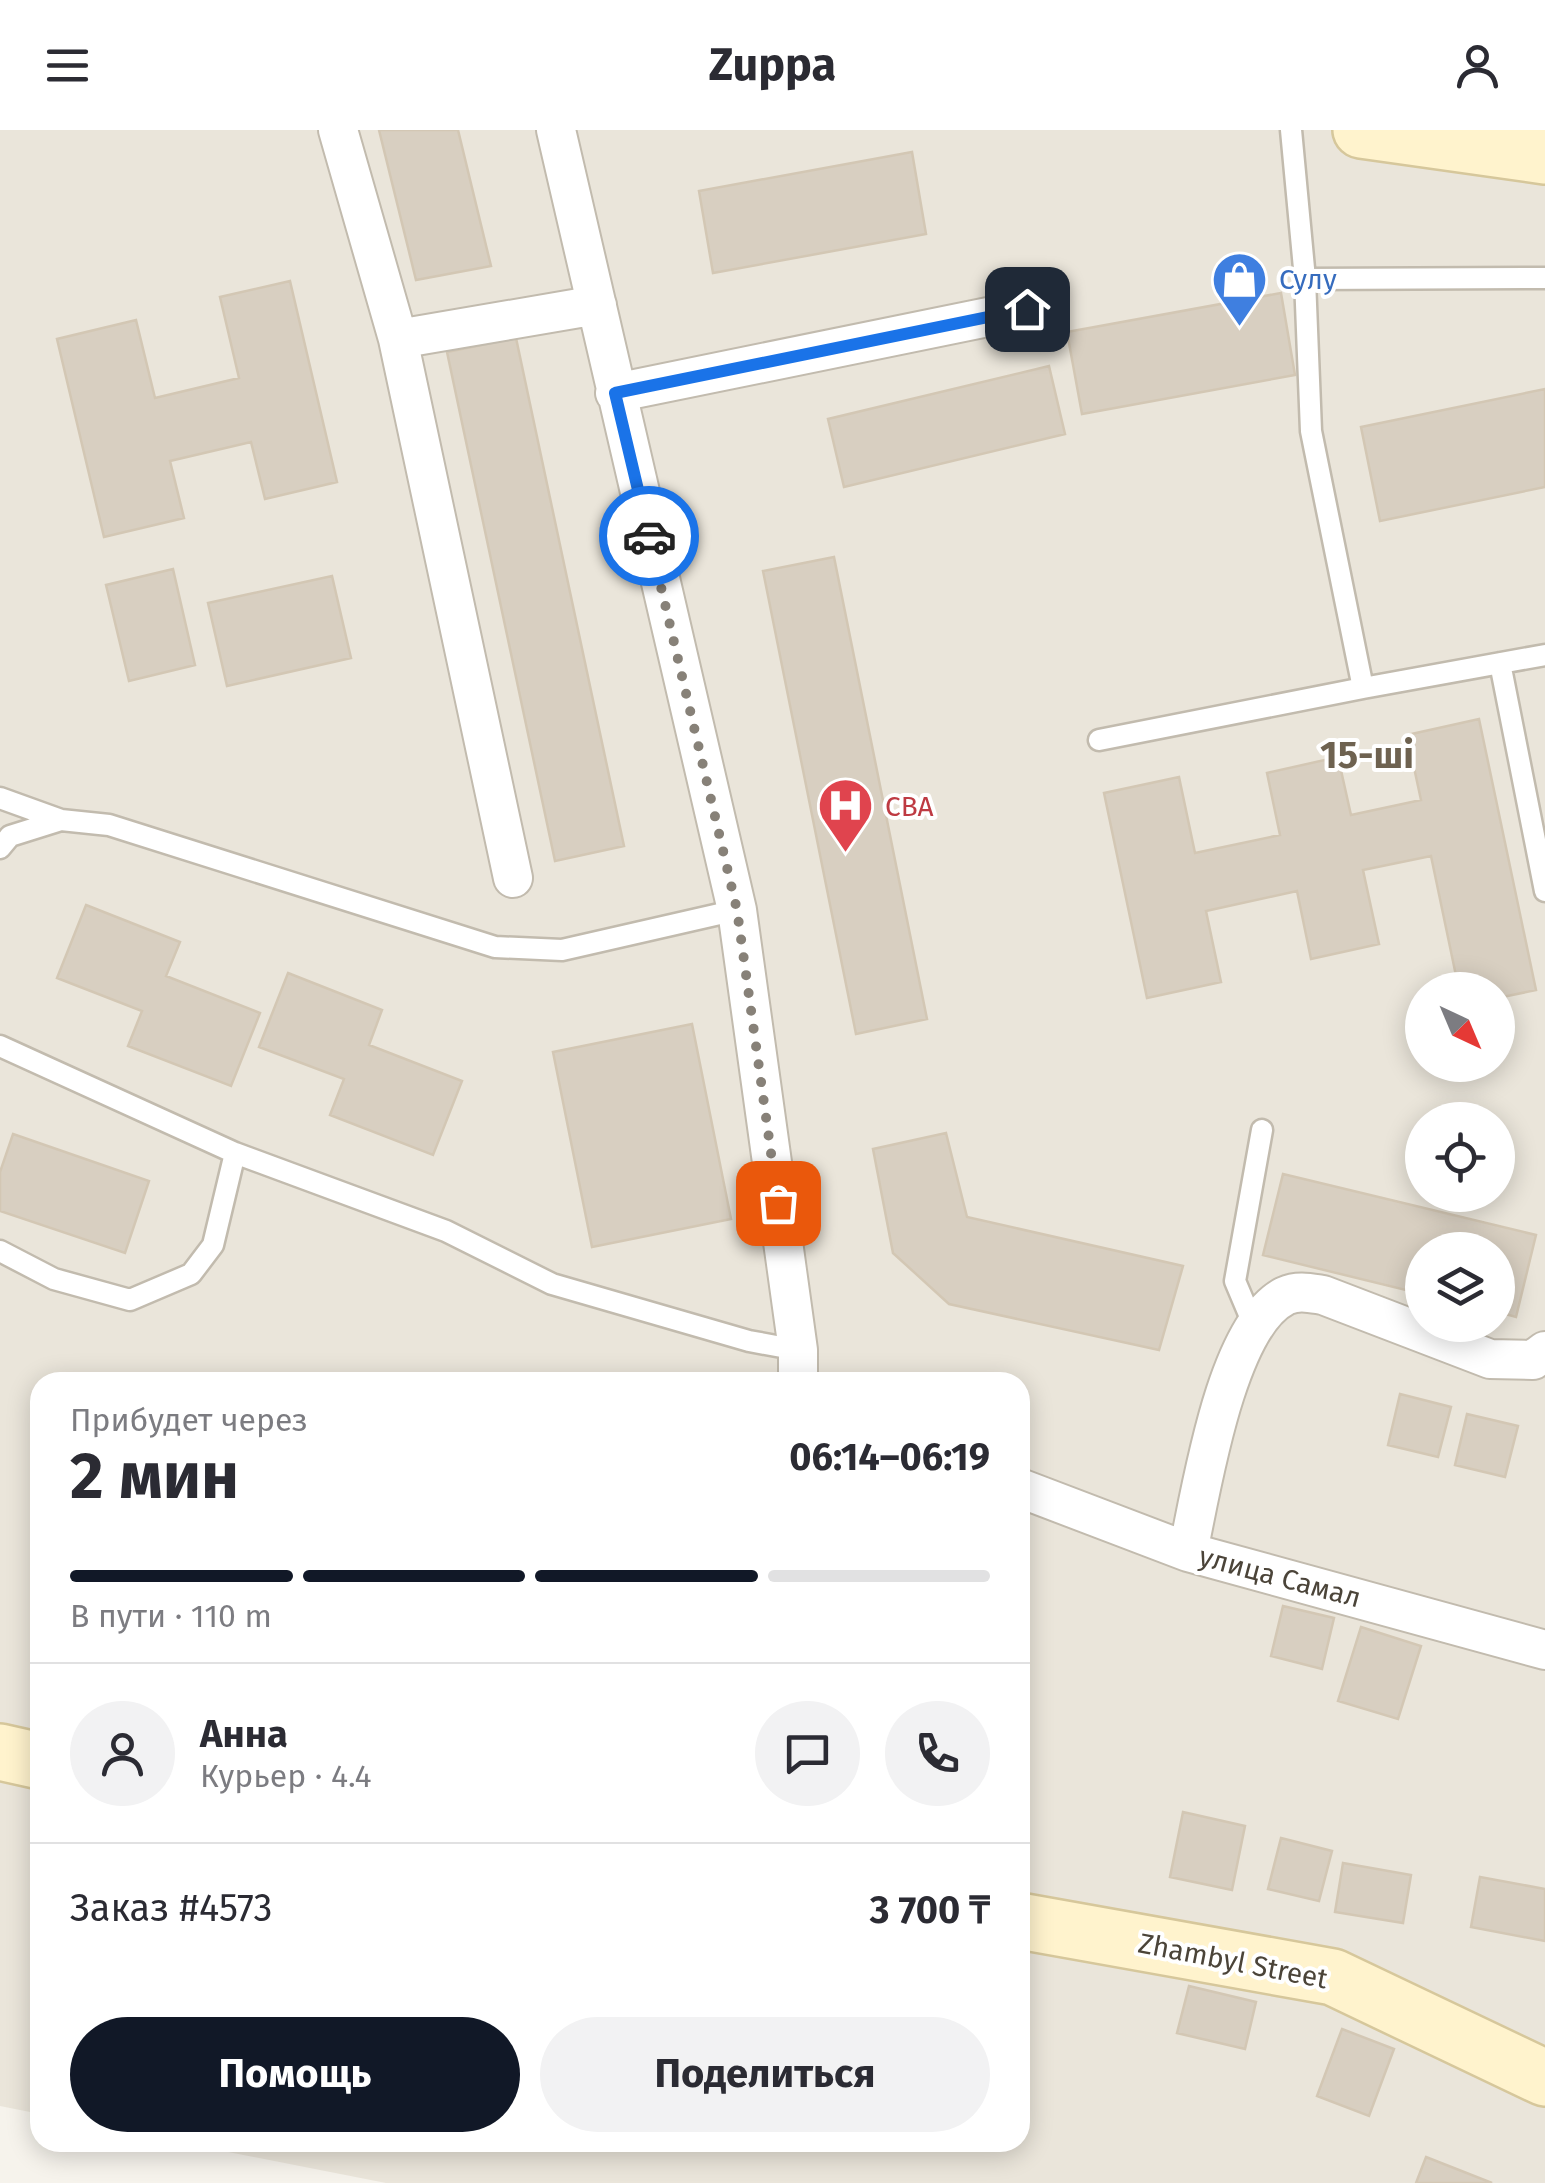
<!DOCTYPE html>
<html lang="ru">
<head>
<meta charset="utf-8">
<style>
  :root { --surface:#fff; --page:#f2f2f3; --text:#2b2b33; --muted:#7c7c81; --line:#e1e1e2; --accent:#111827 }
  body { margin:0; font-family:"Fira Sans",sans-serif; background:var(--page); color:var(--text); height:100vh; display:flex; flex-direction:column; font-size:38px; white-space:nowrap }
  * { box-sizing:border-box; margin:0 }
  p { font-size:32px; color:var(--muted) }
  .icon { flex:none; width:55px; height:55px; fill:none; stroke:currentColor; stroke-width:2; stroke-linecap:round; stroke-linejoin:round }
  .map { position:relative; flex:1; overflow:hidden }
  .sheet { position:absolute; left:30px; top:1242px; width:1000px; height:780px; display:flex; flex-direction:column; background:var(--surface); border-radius:30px; box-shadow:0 5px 25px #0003 }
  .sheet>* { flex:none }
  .needle { width:65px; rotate:136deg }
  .controls { position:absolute; left:1405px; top:842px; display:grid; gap:20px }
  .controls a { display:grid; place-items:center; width:110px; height:110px; border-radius:50%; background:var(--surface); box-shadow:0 5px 25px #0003; font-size:50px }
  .pin { position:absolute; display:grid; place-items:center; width:85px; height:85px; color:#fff; margin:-42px; border-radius:20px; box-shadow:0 5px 15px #0006 }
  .courier { position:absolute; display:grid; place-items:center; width:100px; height:100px; margin:-50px; border:8px solid #1a73e8; border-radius:50%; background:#fff; color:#222; box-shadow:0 2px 12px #0007 }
  .head em { font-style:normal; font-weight:700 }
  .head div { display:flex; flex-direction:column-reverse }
  .head { display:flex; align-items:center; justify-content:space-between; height:170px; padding:0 40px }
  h1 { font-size:65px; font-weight:700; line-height:75px }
  .bar { display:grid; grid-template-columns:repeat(4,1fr); gap:15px 10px; align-content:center; height:120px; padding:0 40px }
  .bar i { height:12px; border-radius:8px; background:var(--line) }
  .bar .selected { background:var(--accent) }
  .bar p { grid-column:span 4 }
  .line { display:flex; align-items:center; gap:25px; padding:0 40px; border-top:2px solid var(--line) }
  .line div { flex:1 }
  .round { display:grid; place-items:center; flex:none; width:105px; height:105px; border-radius:52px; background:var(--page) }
  .cta { display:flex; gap:20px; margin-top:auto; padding:20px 40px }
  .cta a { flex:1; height:115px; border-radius:60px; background:var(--accent); color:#fff; font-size:40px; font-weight:700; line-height:115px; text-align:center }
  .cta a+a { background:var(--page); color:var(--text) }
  header { display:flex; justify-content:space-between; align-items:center; height:130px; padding:0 40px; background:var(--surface); font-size:45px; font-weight:700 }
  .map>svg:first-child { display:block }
  .residential { fill:#eae5da; fill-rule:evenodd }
  .building { fill:#d8cfc1; stroke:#d3c7b4; stroke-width:2.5 }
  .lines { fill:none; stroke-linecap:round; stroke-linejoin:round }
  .lane-casing { stroke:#c2bbae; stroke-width:25 }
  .street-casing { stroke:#c2bbae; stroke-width:42 }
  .secondary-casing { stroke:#d6c79b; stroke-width:60 }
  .lane { stroke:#fff; stroke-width:20 }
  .street { stroke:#fff; stroke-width:38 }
  .secondary { stroke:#fff3cd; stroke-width:55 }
  .done { stroke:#878178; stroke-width:10; stroke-dasharray:0 18 }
  .route { stroke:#1a73e8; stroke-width:12 }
  .labels { text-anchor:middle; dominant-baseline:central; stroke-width:8; stroke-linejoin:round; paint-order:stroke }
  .shop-label { font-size:28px; fill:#366cbe; stroke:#fff; text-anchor:start }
  .health-label { font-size:28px; fill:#be3a42; stroke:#fff; text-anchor:start }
  .street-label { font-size:28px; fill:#4b4439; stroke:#fff }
  .district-label { font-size:38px; font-weight:bold; fill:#6e6250; stroke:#fff }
</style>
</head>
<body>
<header><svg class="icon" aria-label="menu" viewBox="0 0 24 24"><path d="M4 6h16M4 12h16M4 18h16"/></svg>Zuppa<svg class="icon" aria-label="person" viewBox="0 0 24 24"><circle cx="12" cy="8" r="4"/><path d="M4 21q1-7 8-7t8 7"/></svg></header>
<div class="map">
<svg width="1545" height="2053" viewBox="0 0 1545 2053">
  <rect width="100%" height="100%" fill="#f6f3ec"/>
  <path class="residential" d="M0,0H1545V2053H386L183,2013L1020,2012V1252H40V1984L0,1976ZM1422,860H1498V935H1422ZM1422,990H1498V1065H1422ZM1422,1120H1498V1195H1422Z"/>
  <path class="building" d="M379,0H458L491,136L416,150Z
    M912,22L926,104L713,143L699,61Z
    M290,151L337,352L265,369L251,312L170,331L184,388L104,407L57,209L136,190L155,268L239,248L220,167Z
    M1281,163L1295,245L1082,284L1067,202Z
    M516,208L624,716L555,731L447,222Z
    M1049,236L1065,304L844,357L828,289Z
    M1545,259V357L1380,391L1361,297Z
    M834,427L927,889L856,904L763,441Z
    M173,439L195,535L129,551L106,455Z
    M332,446L351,528L227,556L208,473Z
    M1479,589L1536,860L1498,868V860H1459L1431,726L1363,740L1379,814L1311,829L1297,761L1206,781L1221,852L1147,868L1104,663L1179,647L1195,723L1280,705L1267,643L1338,627L1351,685L1421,670L1407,605Z
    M86,775L180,812L166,846L260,883L231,956L128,916L142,881L57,848Z
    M288,843L382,880L369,915L462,951L433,1025L330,985L344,949L259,917Z
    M692,894L731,1089L592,1117L553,922Z
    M946,1003L967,1087L1183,1136L1159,1220L949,1174L893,1123L873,1019Z
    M13,1004L149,1051L125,1123L0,1081V1042Z
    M1283,1044L1536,1105L1516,1187L1498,1182V1120H1422V1164L1263,1125Z
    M1400,1264L1451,1277L1438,1327L1388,1315Z
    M1467,1284L1518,1296L1505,1347L1455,1335Z
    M1283,1476L1334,1488L1322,1539L1271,1526Z
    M1361,1497L1421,1516L1398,1589L1338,1571Z
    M1183,1682L1245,1696L1232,1760L1170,1747Z
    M1281,1708L1332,1721L1319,1771L1268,1759Z
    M1343,1733L1411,1745L1403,1793L1335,1782Z
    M1480,1747L1545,1759V1811L1471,1797Z
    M1189,1856L1256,1872L1245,1919L1177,1903Z
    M1342,1899L1394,1919L1369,1986L1317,1966Z
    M1426,2027L1492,2053H1416Z"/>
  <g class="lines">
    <defs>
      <path id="lane" d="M1291,0L1305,149L1311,301L1363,558L1545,525
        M1305,149L1545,148
        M1500,533L1545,761
        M1099,610L1363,558
        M0,668L61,690L109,695L495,817L562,820L737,780
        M0,718L10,706L61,690
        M0,916L235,1023L446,1101L552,1154L749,1211L798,1220
        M0,1121L54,1149L130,1170L191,1144L213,1115L235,1023
        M1254,1196L1235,1151L1262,1000"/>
      <path id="street" d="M338,0L398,209
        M556,0L737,780L798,1220V1252
        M615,263L1027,179
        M513,748L398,209L597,175
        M1020,1358L1188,1422L1545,1520
        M1188,1422C1201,1361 1226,1196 1285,1166C1298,1160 1310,1163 1323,1165L1490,1229L1533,1230L1545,1221"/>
      <path id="secondary" d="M1361,0L1545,26
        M0,1622L40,1631
        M1020,1791L1333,1847L1545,1948"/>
    </defs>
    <use href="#lane" class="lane-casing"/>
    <use href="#street" class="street-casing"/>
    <use href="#secondary" class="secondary-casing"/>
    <use href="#lane" class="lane"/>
    <use href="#street" class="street"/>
    <use href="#secondary" class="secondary"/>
  </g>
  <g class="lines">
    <path class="done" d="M649,406L737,780L778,1073"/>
    <path class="route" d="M649,406L615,263L1027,179"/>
  </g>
  <defs>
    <symbol id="shop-pin" viewBox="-11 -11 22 30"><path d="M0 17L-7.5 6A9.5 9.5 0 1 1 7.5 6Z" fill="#3f7fe0" stroke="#fff"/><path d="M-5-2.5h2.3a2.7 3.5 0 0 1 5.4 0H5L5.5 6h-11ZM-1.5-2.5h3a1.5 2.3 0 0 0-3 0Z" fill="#fff"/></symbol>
    <symbol id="hospital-pin" viewBox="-11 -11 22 30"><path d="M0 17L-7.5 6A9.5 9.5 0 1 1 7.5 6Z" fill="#e0444e" stroke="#fff"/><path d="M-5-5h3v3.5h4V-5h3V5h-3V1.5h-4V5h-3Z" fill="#fff"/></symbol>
  </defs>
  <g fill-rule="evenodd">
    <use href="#shop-pin" x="1208" y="118" width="63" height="86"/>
    <use href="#hospital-pin" x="814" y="644" width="63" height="86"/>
  </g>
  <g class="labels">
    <g class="shop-label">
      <text x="1279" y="149">Сулу</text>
    </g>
    <g class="health-label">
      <text x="885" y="676">СВА</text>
    </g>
    <g class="street-label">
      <text transform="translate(1280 1447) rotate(15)">улица Самал</text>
      <text transform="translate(1233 1831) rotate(11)">Zhambyl Street</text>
    </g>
    <g class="district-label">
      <text x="1367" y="625">15-ші</text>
    </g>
  </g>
</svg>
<div class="controls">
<a><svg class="needle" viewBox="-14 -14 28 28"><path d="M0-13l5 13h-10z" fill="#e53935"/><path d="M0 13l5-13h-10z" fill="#7c7c81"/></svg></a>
<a><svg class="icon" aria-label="locate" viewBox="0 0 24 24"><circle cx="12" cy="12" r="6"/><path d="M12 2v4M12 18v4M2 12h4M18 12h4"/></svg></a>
<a><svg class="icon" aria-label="layers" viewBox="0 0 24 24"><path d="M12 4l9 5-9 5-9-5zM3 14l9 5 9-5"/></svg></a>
</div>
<div class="pin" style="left:778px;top:1073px;background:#ea580c"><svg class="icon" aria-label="bag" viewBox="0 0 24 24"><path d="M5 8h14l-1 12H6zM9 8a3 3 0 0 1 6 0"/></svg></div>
<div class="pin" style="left:1027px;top:179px;background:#1f2937"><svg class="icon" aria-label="home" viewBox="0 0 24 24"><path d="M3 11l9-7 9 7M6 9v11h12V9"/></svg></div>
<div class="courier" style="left:649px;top:406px"><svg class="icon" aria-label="car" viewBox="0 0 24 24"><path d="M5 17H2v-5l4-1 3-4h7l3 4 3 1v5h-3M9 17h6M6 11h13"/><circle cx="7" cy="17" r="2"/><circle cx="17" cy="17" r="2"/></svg></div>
<section class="sheet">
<div class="head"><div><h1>2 мин</h1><p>Прибудет через</p></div><em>06:14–06:19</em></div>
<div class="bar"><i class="selected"></i><i class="selected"></i><i class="selected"></i><i></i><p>В пути · 110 m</p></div>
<div class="line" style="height:180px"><a class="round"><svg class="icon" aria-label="person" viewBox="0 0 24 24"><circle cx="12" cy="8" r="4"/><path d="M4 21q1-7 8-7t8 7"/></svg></a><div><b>Анна</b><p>Курьер · 4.4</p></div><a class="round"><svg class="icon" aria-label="chat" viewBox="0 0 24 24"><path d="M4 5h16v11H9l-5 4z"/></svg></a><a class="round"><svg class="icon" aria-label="phone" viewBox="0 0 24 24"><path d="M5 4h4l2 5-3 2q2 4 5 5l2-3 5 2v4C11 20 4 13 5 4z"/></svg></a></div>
<div class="line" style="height:130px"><div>Заказ #4573</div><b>3 700 ₸</b></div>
<div class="cta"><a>Помощь</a><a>Поделиться</a></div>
</section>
</div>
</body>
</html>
